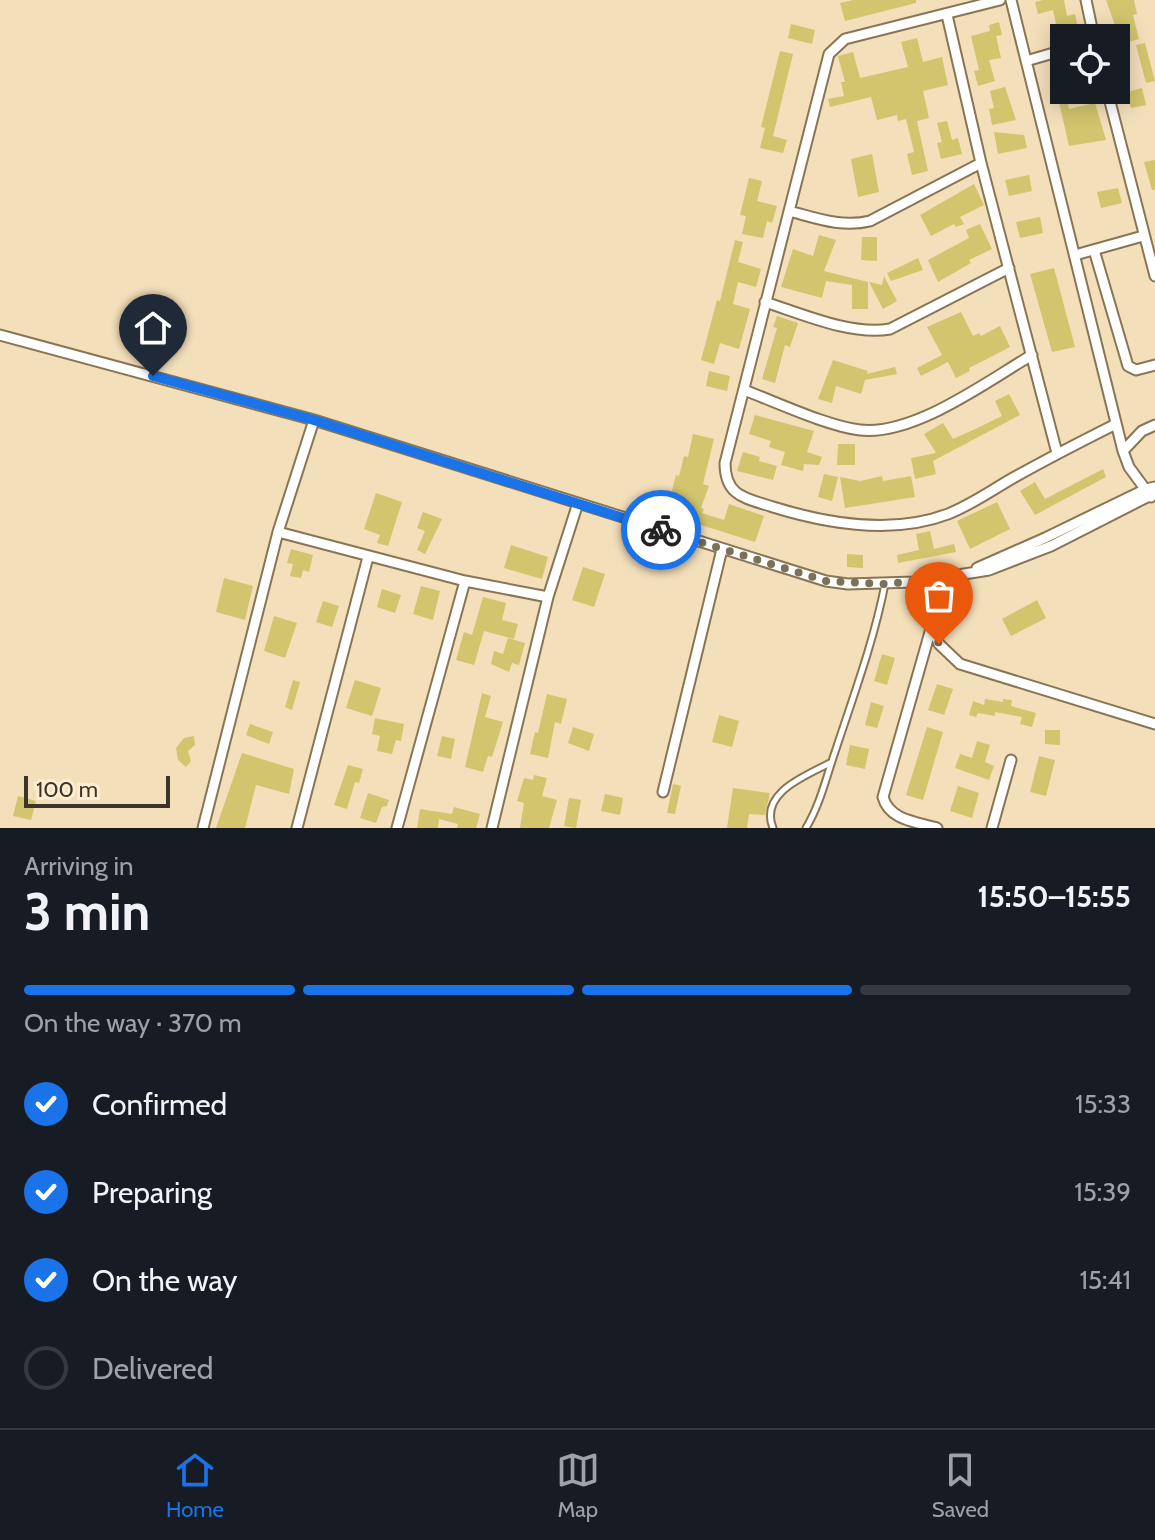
<!DOCTYPE html>
<html lang="en">
<head>
<meta charset="utf-8">
<style>
  :root { --surface:#171b24; --page:#242831; --text:#f1f3f6; --muted:#9ea1a6; --line:#363941; --accent:#1a73e8 }
  body { margin:0; font-family:Cabin,sans-serif; background:var(--page); color:var(--text); height:100vh; display:flex; flex-direction:column; font-size:30px; white-space:nowrap }
  * { box-sizing:border-box; margin:0 }
  p { font-size:26px; color:var(--muted) }
  .icon { flex:none; width:44px; height:44px; fill:none; stroke:currentColor; stroke-width:2; stroke-linecap:round; stroke-linejoin:round }
  .map { position:relative; height:828px; overflow:hidden }
  .sheet { display:flex; flex-direction:column; background:var(--surface); flex:1 }
  .sheet>* { flex:none }
  .buttons { position:absolute; left:1050px; top:24px; display:grid; gap:16px }
  .buttons a { display:grid; place-items:center; width:80px; height:80px; border-radius:0px; background:var(--surface); box-shadow:0 4px 20px #0003; font-size:40px }
  .scale { position:absolute; left:24px; bottom:20px; width:146px; box-sizing:border-box; padding-left:8px; border:4px solid #3c3426; border-top:0; font-size:22px; line-height:28px; white-space:nowrap; color:#3c3426; -webkit-text-stroke:6px #feedd0; paint-order:stroke }
  .pin { position:absolute; display:grid; place-items:center; width:68px; height:68px; color:#fff; margin:-82px -34px; border-radius:50% 50% 50% 0; rotate:-45deg; box-shadow:0 0 8px #0007 }
  .pin .icon { rotate:45deg }
  .courier { position:absolute; display:grid; place-items:center; width:80px; height:80px; margin:-40px; border:6px solid #1a73e8; border-radius:50%; background:#fff; color:#222; box-shadow:0 2px 10px #0007 }
  .summary em { font-style:normal; font-weight:700 }
  .summary div { display:flex; flex-direction:column-reverse }
  .summary { display:flex; align-items:center; justify-content:space-between; height:136px; padding:0 24px }
  h1 { font-size:52px; font-weight:700; line-height:60px }
  .bar { display:grid; grid-template-columns:repeat(4,1fr); gap:12px 8px; align-content:center; height:96px; padding:0 24px }
  .bar i { height:10px; border-radius:6px; background:var(--line) }
  .bar .active { background:var(--accent) }
  .bar p { grid-column:span 4 }
  ol { padding:0 24px; list-style:none }
  li { display:flex; align-items:center; gap:24px; height:88px }
  li p { margin-inline-start:auto }
  li .icon { padding:8px; border-radius:50%; background:var(--accent); color:#fff; stroke-width:4 }
  li:last-child { color:var(--muted) }
  li i { width:44px; height:44px; border:4px solid var(--line); border-radius:50% }
  .tab-bar { display:flex; justify-content:space-around; align-items:center; height:112px; border-top:2px solid var(--line); background:var(--surface); font-size:22px; color:var(--muted) }
  .tab-bar a { display:grid; justify-items:center; gap:4px }
  .tab-bar .active { color:var(--accent) }
  .map>svg:first-child { display:block }
  .building { fill:#d2c56d }
  .lines { fill:none; stroke-linecap:round; stroke-linejoin:round }
  .service-casing { stroke:#887554; stroke-width:9 }
  .minor-casing { stroke:#887554; stroke-width:13 }
  .service { stroke:#fff; stroke-width:5 }
  .minor { stroke:#fff; stroke-width:9 }
  .done { stroke:#7c705a; stroke-width:8; stroke-dasharray:0 14.4 }
  .route { stroke:#1a73e8; stroke-width:10 }
</style>
</head>
<body>
<div class="map">
<svg width="1155" height="828" viewBox="0 0 1155 828">
  <rect width="100%" height="100%" fill="#f4dfbb"/>
  <path class="building" d="M853,0H916V3L845,21L840,3Z
    M1043,0H1064L1067,16L1075,14L1078,28L1058,33L1053,10L1038,14L1035,2Z
    M1106,0H1134L1137,14L1133,15L1139,39L1116,45L1111,29L1116,28Z
    M999,22L1002,35L996,36L1001,58L989,60L995,81L978,86L974,71L979,70L971,36L990,31L989,25Z
    M791,24L815,30L812,44L788,38Z
    M917,38L923,62L942,57L948,85L923,91L929,118L917,121L928,171L912,175L907,154L914,152L906,119L898,121L897,115L877,120L871,97L830,107L828,99L844,96L841,82H845L838,56L853,52L860,78L908,67L901,42Z
    M1145,43L1155,81L1146,83L1136,45Z
    M780,51L793,54L773,136L787,140L783,153L760,148L765,128L761,127Z
    M1005,87L1016,120L992,125L989,109L994,108L990,91Z
    M1064,87L1069,109L1095,103L1106,140L1069,146L1056,89Z
    M1142,88L1146,105L1131,108L1127,92Z
    M947,121L952,140L958,138L962,154L941,159L937,143L942,142L937,123Z
    M994,132L1024,135L1027,148L998,154Z
    M872,154L879,192L858,197L851,159Z
    M1155,160V190H1152L1144,162Z
    M1029,175L1032,191L1009,196L1005,180Z
    M749,178L762,181L757,201L777,206L772,223L767,221L763,238L742,234L746,216L740,215Z
    M974,184L984,205L960,217L964,224L956,227L954,224L931,236L920,215Z
    M1118,188L1122,203L1101,208L1097,192Z
    M1040,217L1043,233L1020,238L1016,222Z
    M980,224L992,249L969,260L971,263L938,282L928,260L969,238L966,230Z
    M819,235L836,240L824,271L868,282V309H852V285L826,281L822,298L781,287L793,249L813,256Z
    M862,237H877V261L861,260Z
    M735,240L743,242L738,262L761,269L756,287L738,282L733,304L750,309L739,349L720,343L714,364L701,360L717,300L720,301Z
    M918,258L923,270L891,281L887,273Z
    M1054,268L1075,347L1052,352L1030,274Z
    M884,276L897,301L883,309L869,282L882,285Z
    M961,312L973,336L979,333L981,336L1000,326L1010,347L969,368L970,371L956,378L948,362L921,376L917,368L942,355L927,327Z
    M777,316L798,323L790,347L785,345L775,383L762,379L777,328L773,327Z
    M833,360L868,371L867,374L895,367L897,374L865,380L861,394L836,386L832,403L818,399Z
    M709,371L730,376L727,391L706,386Z
    M1009,394L1020,415L933,461L936,474L915,479L911,458L936,453L924,434L943,423L953,439L973,430L1002,416L995,401Z
    M755,415L814,431L807,452L822,457L819,465L804,464L803,471L781,465L785,452L769,447L771,441L749,434Z
    M693,434L714,439L703,484L709,486L701,508L704,509L702,513L724,520L729,504L764,516L755,542L666,514L676,475L679,476L684,456L688,457Z
    M838,444H855V465H837Z
    M743,452L760,457L759,461L777,466L773,480L737,471Z
    M1103,469L1106,477L1035,515L1020,491L1035,482L1045,499Z
    M824,474L838,477L832,501L818,497Z
    M882,476L883,481L911,476L915,497L845,508L840,477L860,481Z
    M376,493L402,502L388,546L377,543L380,535L364,529Z
    M997,502L1010,529L970,549L957,521Z
    M423,512L442,519L425,554L417,550L425,531L417,528Z
    M930,531L934,549L954,544L956,552L898,563L897,555L919,550L916,534Z
    M511,545L548,557L542,579L504,568Z
    M291,549L313,555L309,572L303,570L301,578L290,576L293,564L287,563Z
    M847,554L863,555V568L847,567Z
    M583,567L605,574L594,607L572,600Z
    M224,578L253,586L245,620L216,612Z
    M421,586L440,591L433,620L413,614Z
    M382,589L401,595L395,613L377,607Z
    M483,597L506,603L502,620L518,624L514,639L484,631L474,665L456,660L464,632L472,635Z
    M1037,600L1046,618L1011,636L1002,619Z
    M323,601L339,606L332,627L316,622Z
    M274,616L297,623L285,658L264,651Z
    M508,638L525,643L519,665L512,663L509,672L491,664L494,651L503,654Z
    M882,654L895,658L887,685L874,681Z
    M293,680L300,682L292,710L285,707Z
    M355,680L381,688L372,716L346,708Z
    M937,684L953,689L944,715L928,710Z
    M482,693L491,696L485,717L503,722L492,757L488,756L483,772L465,767Z
    M547,694L567,699L561,724L555,722L548,758L530,754L535,732L538,733Z
    M985,699L1003,702V699L1012,700L1011,706L1036,713L1032,727L1020,724L1022,717L995,712V716L978,713L976,717L969,715L973,701L984,705Z
    M871,702L884,706L877,728L865,725Z
    M719,715L739,721L732,747L712,742Z
    M375,718L404,724L401,741L396,740L392,754L377,751L380,736L372,734Z
    M250,724L273,732L269,744L246,735Z
    M573,727L594,734L589,751L568,743Z
    M927,727L943,732L923,800L906,795Z
    M1045,730H1060V745L1045,744Z
    M194,736L195,745L188,751L191,761L186,767L178,760L176,748L184,738Z
    M442,736L455,739L451,759L437,756Z
    M977,741L990,745L985,762L994,766L989,780L955,768L960,754L972,758Z
    M850,745L869,749L865,769L846,765Z
    M242,753L294,769L289,794L256,785L245,828H216Z
    M1039,756L1055,760L1046,796L1030,792Z
    M348,765L363,769L359,783L355,782L347,809L334,805Z
    M534,775L547,778L542,796L557,800L549,828H520L524,803L517,801L524,778L533,780Z
    M673,784L681,786L675,814L667,813Z
    M958,786L979,793L972,818L950,811Z
    M733,788L770,793L765,815L749,814L747,828H727Z
    M368,793L389,800L387,806L382,807L376,823L360,818Z
    M605,794L623,798L620,815L601,811Z
    M18,796L36,801L31,820L13,816Z
    M569,798L581,800L576,828L564,826Z
    M454,807L480,814L476,828H457L458,824L439,819L438,828H417L420,809L452,814Z"/>
  <g class="lines">
    <defs>
      <path id="service" d="M773,828C759,793 805,776 830,763
        M806,828C820,805 826,778 835,752C853,697 874,641 885,584"/>
      <path id="minor" d="M1000,0L845,39L829,54L725,463C725,497 746,498 773,507C828,524 893,535 948,514C971,505 992,490 1013,478C1047,459 1082,441 1116,424
        M1011,0L1123,451L1129,467L1151,497
        M1086,0L1094,38
        M947,15L981,163L1057,453
        M1026,61L1064,50
        M1107,90L1155,276
        M789,211C816,218 842,228 870,221L981,163
        M1094,250L1128,366L1136,370L1155,365
        M1075,255L1143,236
        M765,302C802,314 852,336 890,329L1009,268
        M0,335L314,420L826,581L848,584L915,582L989,570L1051,546L1155,493
        M744,390C776,402 827,426 860,430C914,436 986,382 1032,355
        M1123,451L1142,431L1155,425
        M278,532L465,581L548,597
        M977,568L1045,538L1146,489L1155,487
        M934,579L935,606L932,625L883,797C889,820 916,822 937,828
        M932,626L939,644L960,664L1155,724
        M663,792L722,549
        M203,828L278,532L314,420
        M297,828L368,557
        M397,828L465,581
        M492,828L548,597L578,503
        M992,828L1011,760"/>
    </defs>
    <use href="#service" class="service-casing"/>
    <use href="#minor" class="minor-casing"/>
    <use href="#service" class="service"/>
    <use href="#minor" class="minor"/>
  </g>
  <g class="lines">
    <path class="done" d="M661,530L826,581L885,584L934,579L935,606L932,625L939,644"/>
    <path class="route" d="M153,376L314,420L661,530"/>
  </g>
</svg>
<div class="buttons">
<a><svg class="icon" aria-label="locate" viewBox="0 0 24 24"><circle cx="12" cy="12" r="6"/><path d="M12 2v4M12 18v4M2 12h4M18 12h4"/></svg></a>
</div>
<div class="scale">100 m</div>
<div class="pin" style="left:939px;top:644px;background:#ea580c"><svg class="icon" aria-label="bag" viewBox="0 0 24 24"><path d="M5 8h14l-1 12H6zM9 8a3 3 0 0 1 6 0"/></svg></div>
<div class="pin" style="left:153px;top:376px;background:#1f2937"><svg class="icon" aria-label="home" viewBox="0 0 24 24"><path d="M3 11l9-7 9 7M6 9v11h12V9"/></svg></div>
<div class="courier" style="left:661px;top:530px"><svg class="icon" aria-label="bike" viewBox="0 0 24 24"><circle cx="6" cy="16" r="4"/><circle cx="18" cy="16" r="4"/><path d="M6 16l4-8h5l3 8M10 8l3 8H6M13 5h3"/></svg></div>
</div>
<section class="sheet">
<div class="summary"><div><h1>3 min</h1><p>Arriving in</p></div><em>15:50–15:55</em></div>
<div class="bar"><i class="active"></i><i class="active"></i><i class="active"></i><i></i><p>On the way · 370 m</p></div>
<ol>
<li><svg class="icon" aria-label="check" viewBox="0 0 24 24"><path d="M5 12l5 5 9-10"/></svg>Confirmed<p>15:33</p></li>
<li><svg class="icon" aria-label="check" viewBox="0 0 24 24"><path d="M5 12l5 5 9-10"/></svg>Preparing<p>15:39</p></li>
<li><svg class="icon" aria-label="check" viewBox="0 0 24 24"><path d="M5 12l5 5 9-10"/></svg>On the way<p>15:41</p></li>
<li><i></i>Delivered</li>
</ol>
</section>
<nav class="tab-bar">
<a class="active"><svg class="icon" aria-label="home" viewBox="0 0 24 24"><path d="M3 11l9-7 9 7M6 9v11h12V9"/></svg>Home</a>
<a><svg class="icon" aria-label="map" viewBox="0 0 24 24"><path d="M3 6l6-2 6 2 6-2v14l-6 2-6-2-6 2zM9 4v14M15 6v14"/></svg>Map</a>
<a><svg class="icon" aria-label="saved" viewBox="0 0 24 24"><path d="M7 4h10v16l-5-4-5 4z"/></svg>Saved</a>
</nav>
</body>
</html>
